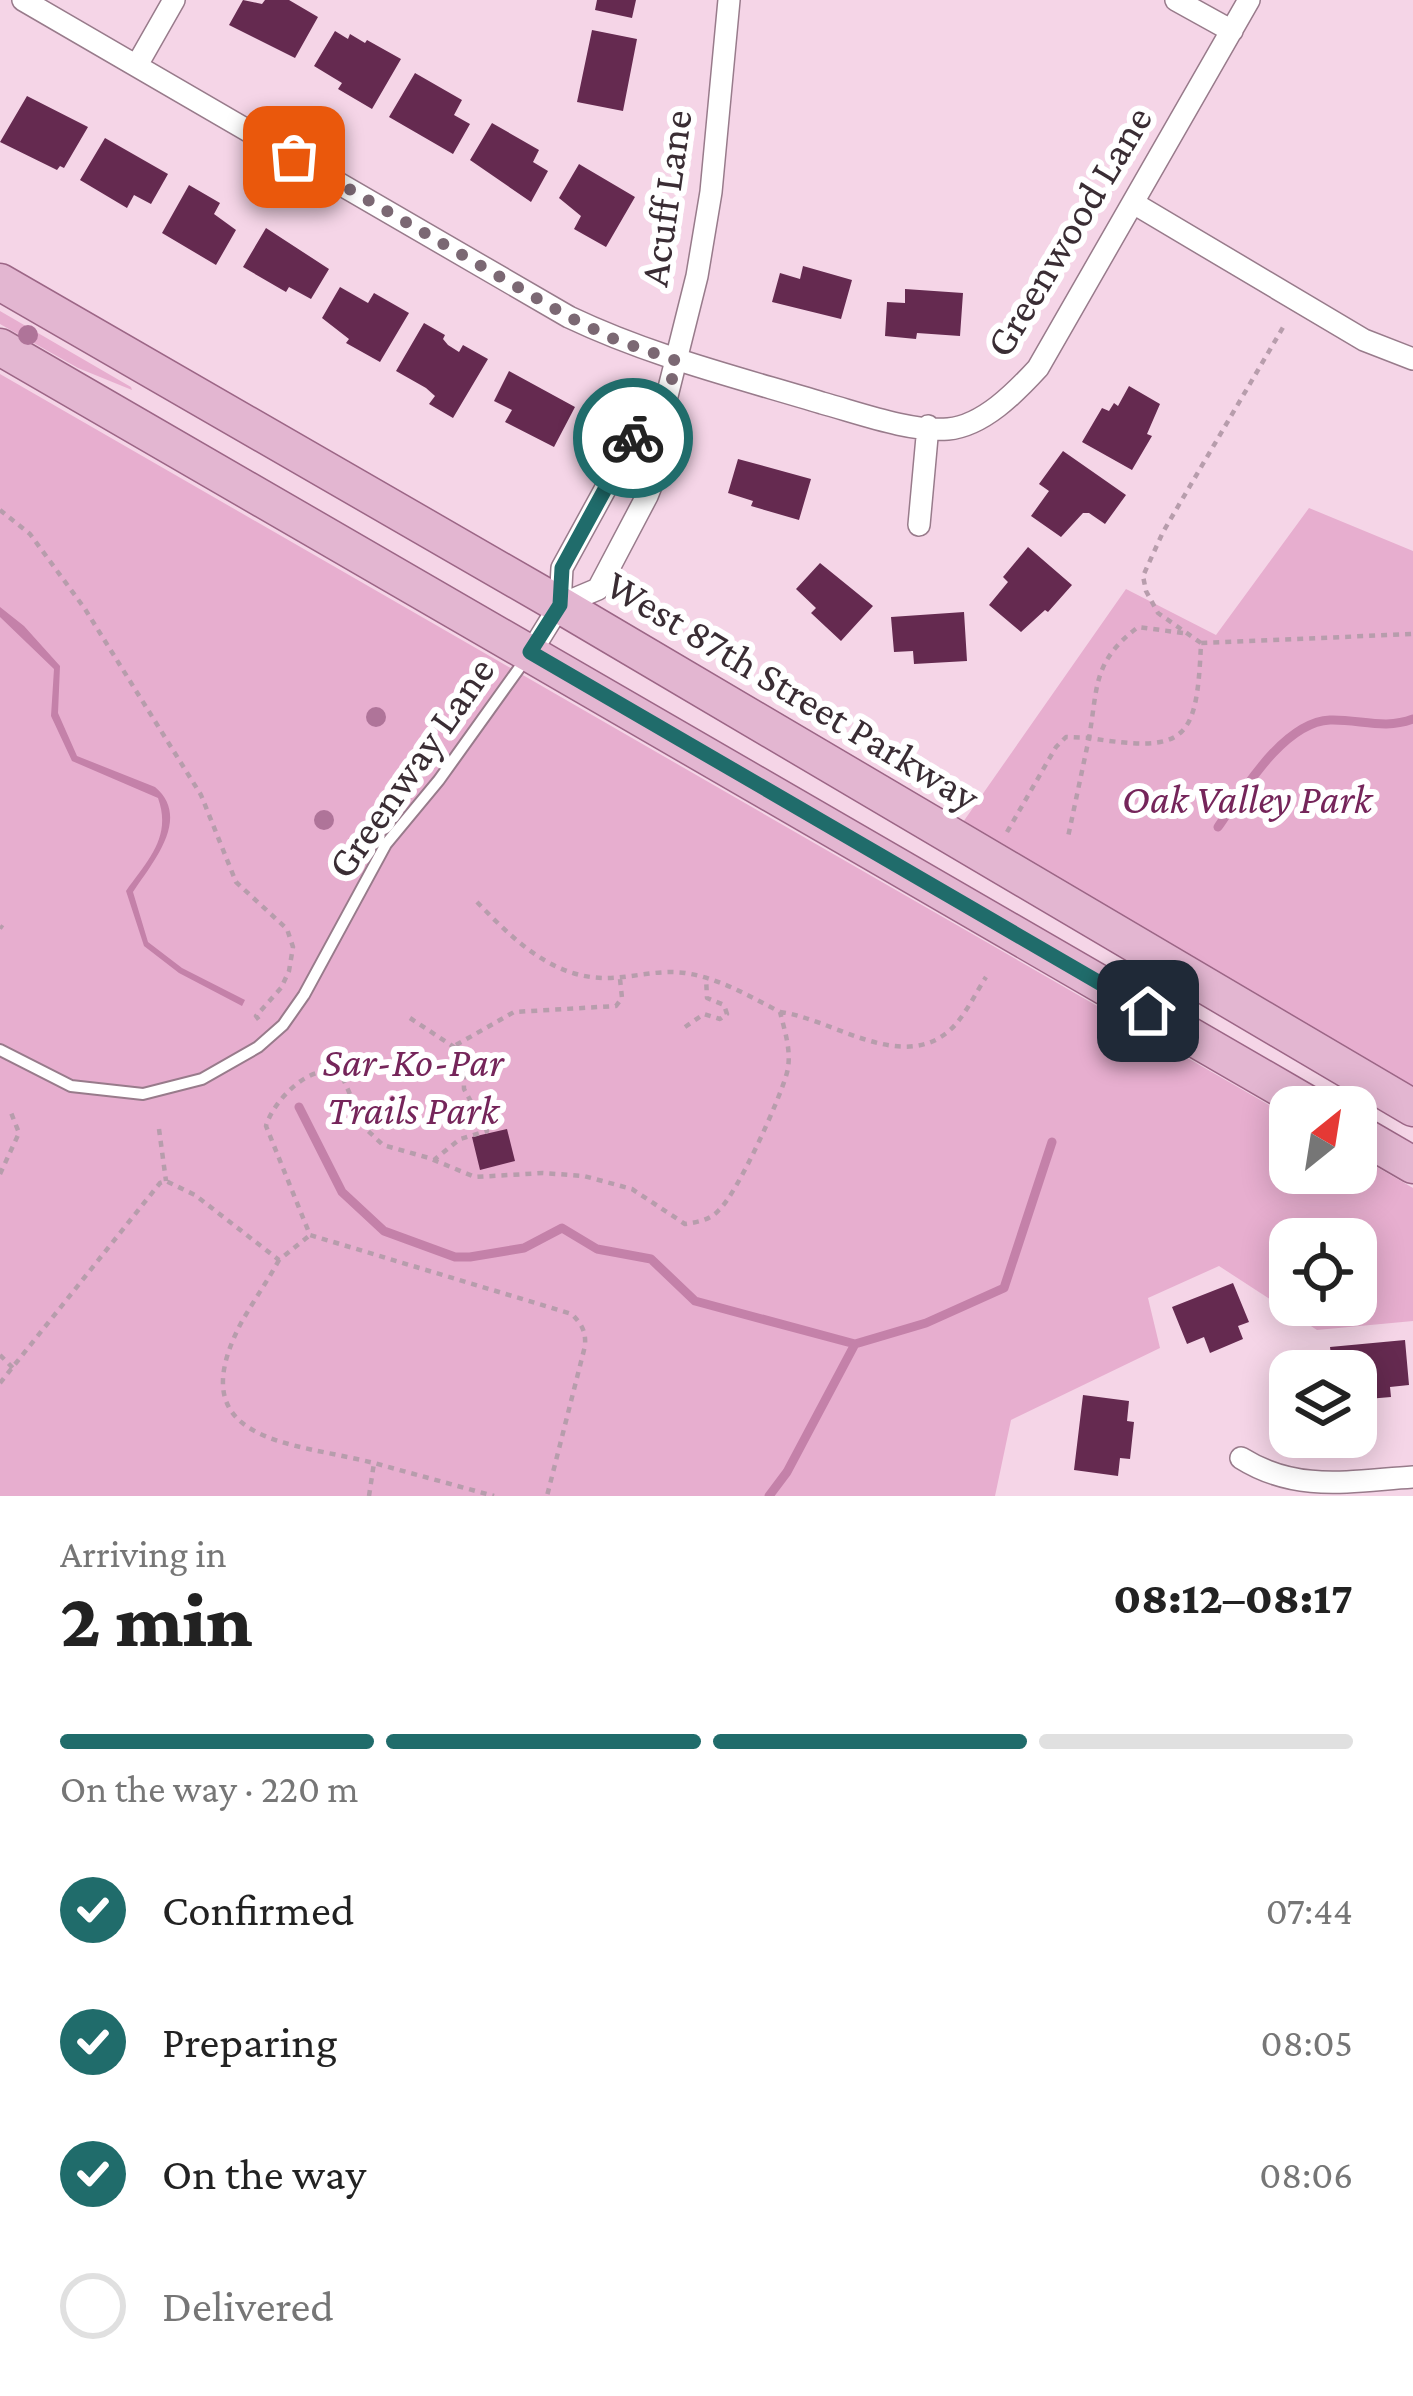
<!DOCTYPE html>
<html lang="en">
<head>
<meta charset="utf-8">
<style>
  :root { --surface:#fff; --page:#f6f6f6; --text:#222; --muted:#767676; --line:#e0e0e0; --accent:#206c6b }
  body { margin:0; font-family:"Crimson Pro",serif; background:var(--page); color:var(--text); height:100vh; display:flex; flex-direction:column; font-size:45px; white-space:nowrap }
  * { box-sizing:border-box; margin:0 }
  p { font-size:39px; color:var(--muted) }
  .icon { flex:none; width:66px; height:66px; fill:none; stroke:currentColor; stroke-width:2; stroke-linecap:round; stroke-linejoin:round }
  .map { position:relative; height:1496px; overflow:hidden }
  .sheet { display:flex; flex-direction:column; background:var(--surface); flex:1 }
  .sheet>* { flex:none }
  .needle { width:78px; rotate:30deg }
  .tools { position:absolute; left:1269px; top:1086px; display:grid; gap:24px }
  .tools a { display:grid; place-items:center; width:108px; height:108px; border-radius:24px; background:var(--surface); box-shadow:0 6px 30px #0003; font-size:60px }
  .pin { position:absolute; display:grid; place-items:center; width:102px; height:102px; color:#fff; margin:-51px; border-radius:24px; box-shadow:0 6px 18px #0006 }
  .courier { position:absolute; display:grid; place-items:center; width:120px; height:120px; margin:-60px; border:9px solid #206c6b; border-radius:50%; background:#fff; color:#222; box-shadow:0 3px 15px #0007 }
  .headline em { font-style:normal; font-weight:800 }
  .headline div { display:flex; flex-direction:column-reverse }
  .headline { display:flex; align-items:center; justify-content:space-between; height:204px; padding:0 60px }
  h1 { font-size:78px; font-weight:800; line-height:90px }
  .bar { display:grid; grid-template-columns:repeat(4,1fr); gap:18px 12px; align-content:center; height:144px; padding:0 60px }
  .bar i { height:15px; border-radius:9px; background:var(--line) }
  .bar .current { background:var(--accent) }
  .bar p { grid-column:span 4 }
  ol { padding:0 60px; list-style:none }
  li { display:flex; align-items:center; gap:36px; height:132px }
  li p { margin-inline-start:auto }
  li .icon { padding:12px; border-radius:50%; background:var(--accent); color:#fff; stroke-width:4 }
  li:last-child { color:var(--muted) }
  li i { width:66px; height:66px; border:6px solid var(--line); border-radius:50% }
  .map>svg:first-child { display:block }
  .green { fill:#e7aecf; fill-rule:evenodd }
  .water { fill:#c481a9 }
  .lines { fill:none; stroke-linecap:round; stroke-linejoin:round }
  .stream { stroke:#c481a9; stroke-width:9 }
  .building { fill:#652a50 }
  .lane-casing { stroke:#987b8b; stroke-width:14 }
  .street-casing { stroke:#987b8b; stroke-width:24 }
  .primary-casing { stroke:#9c6686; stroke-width:39 }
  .path { stroke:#b79dac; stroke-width:4.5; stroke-dasharray:6 6; stroke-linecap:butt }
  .lane { stroke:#fff; stroke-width:10 }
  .street { stroke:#fff; stroke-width:21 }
  .primary { stroke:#e3b6d1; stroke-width:36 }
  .tree { fill:#af7499 }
  .done { stroke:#7b6873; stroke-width:12; stroke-dasharray:0 21.6 }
  .route { stroke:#206c6b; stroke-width:15 }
  .labels { text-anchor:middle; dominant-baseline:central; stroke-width:12; stroke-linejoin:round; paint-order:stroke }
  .street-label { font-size:42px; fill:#3a2d34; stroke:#fff }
  .park-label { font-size:42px; font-style:italic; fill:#75255a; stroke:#fff }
</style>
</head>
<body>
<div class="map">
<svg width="1413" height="1496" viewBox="0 0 1413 1496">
  <rect width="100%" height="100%" fill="#f5d5e7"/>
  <path class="green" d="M0,311L131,387L132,390L78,368L0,324Z
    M0,374L1290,1117V1173H1356V1155L1413,1188V1321L1317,1330L1219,1266L1148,1298L1160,1348L1011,1420L995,1496H0ZM1290,1239H1356V1305H1290Z
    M1309,508L1413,551V1086L961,825L1126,589L1216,635Z"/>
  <path class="water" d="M0,607L24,626L60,666L58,713L77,756L155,787C192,818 152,863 133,892L148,942L182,968L245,1000L242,1006L179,973L144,946L126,891C148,860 172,837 158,798L72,761L51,716L54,669L0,617Z"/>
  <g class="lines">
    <path class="stream" d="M1218,827C1242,793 1283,722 1330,720C1359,719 1385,730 1413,719
      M299,1107L342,1192L384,1231L455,1257H470L524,1248L562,1228L597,1249L651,1259L695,1301L855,1344
      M769,1496L787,1472L855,1344L926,1323L1004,1288L1052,1142"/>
  </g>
  <path class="building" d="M243,0L262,4L265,0H289L318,17L295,58L229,25Z
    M597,0H636L632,18L595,10Z
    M592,30L637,39L623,111L577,102Z
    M335,31L348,39L350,34L365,43L367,40L401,59L372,109L338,89L342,83L314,66Z
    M415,73L462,100L454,115L470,124L453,154L389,117Z
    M27,96L88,127L64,168L60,166L57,170L0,142Z
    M492,123L539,150L533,162L548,171L531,202L470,160Z
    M105,138L168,174L151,204L134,195L127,208L80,180Z
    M579,164L635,197L606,247L574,229L581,216L559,198Z
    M189,185L220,203L214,214L236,230L216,265L162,233Z
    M266,228L329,269L311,299L289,287L286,292L243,267Z
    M803,266L852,280L841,319L772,302L780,273L800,279Z
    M340,287L368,303L374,293L409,313L380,362L346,343L349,339L322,318Z
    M905,289L963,293L960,336L917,333L916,339L885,336L887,302L905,303Z
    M424,323L445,335L443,339L448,345L459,352L463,345L488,359L453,418L429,404L435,396L426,388L396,371Z
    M509,371L575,407L554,447L505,422L512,410L494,401Z
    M1129,386L1160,404L1147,434L1152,436L1132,470L1082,442L1102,408L1109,411L1114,403L1118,406Z
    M1063,451L1126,495L1105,524L1089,513H1083L1061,537L1031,516L1049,491L1039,484Z
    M738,459L811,479L799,520L751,506L753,501L728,493Z
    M1028,547L1072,585L1048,612L1045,610L1021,632L989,605L1008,582L1003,577Z
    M820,563L873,606L841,641L811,613L816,608L796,589Z
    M964,612L967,661L914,664L913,651L894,652L891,617Z
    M507,1129L515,1161L480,1170L472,1137Z
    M1233,1283L1249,1322L1238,1326L1243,1339L1210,1353L1204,1337L1187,1344L1172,1307Z
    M1405,1340L1409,1385L1390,1387L1391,1397L1356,1400V1371H1333L1330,1347Z
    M1083,1395L1129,1401L1127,1421L1134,1422L1130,1459L1120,1458L1118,1476L1074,1470Z"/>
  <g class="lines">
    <defs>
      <path id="lane" d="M0,1050L71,1086L143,1094L202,1079L258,1047L283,1025L304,995L386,844L439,780L525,660"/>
      <path id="street" d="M23,0L569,317C651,356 736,377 822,403C859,413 910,432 948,429C983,426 1016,392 1038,368L1249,0
        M1176,0L1232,31
        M137,65L174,0
        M1135,204L1364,340L1413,359
        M919,525L928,426
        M560,605L598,589L647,496L667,446L665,404L697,276L711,192L729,0
        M531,652L560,605L562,568L636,433L665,404
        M1241,1458C1297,1493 1350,1481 1413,1477"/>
      <path id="primary" d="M0,282L560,605L1413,1108
        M0,347L1313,1107
        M1356,1132L1413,1165"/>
    </defs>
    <use href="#lane" class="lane-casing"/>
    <use href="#street" class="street-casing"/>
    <use href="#primary" class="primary-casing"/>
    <path class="path" d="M0,510L30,534L85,609L201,795L236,882L287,929L293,947L289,971L281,988L256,1016L259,1020
      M1183,633L1138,627C1092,662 1098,687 1089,738C1186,753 1197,742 1201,643L1413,634
      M1201,643L1158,613L1146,591L1143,576L1163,532L1285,324
      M1007,832L1056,747L1066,737L1089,738L1068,837
      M477,902C511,937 549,976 602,978C629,979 657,969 685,973C719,978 749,996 780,1012C785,1032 793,1055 786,1076C778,1103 738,1192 719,1210C710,1220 698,1222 685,1224L632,1189L584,1176L543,1173L475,1177L429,1158L383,1145L365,1128L341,1074C335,1073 328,1071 321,1072C298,1076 272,1105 266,1126L310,1235L572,1314C582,1325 586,1331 585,1346L547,1496
      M0,926L3,928
      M780,1012C831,1018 900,1073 949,1031C964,1018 975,994 986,977
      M410,1018L463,1053L464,1089L487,1131L460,1139L434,1160
      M685,1027L704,1014L720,1019L727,1014L724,1005L707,998L706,977
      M456,1045L514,1012L616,1006L622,998L620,979
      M159,1129L166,1181
      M0,1174L19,1133L10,1110
      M279,1260C267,1282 252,1303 240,1325C180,1443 291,1442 374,1463
      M0,1355L13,1368
      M0,1383L160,1183L166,1181L195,1195L279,1260L310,1235
      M369,1496L374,1463L494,1496"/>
    <use href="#lane" class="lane"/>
    <use href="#street" class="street"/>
    <use href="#primary" class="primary"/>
  </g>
  <g class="tree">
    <circle cx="28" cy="335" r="10"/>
    <circle cx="376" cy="717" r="10"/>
    <circle cx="324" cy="820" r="10"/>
  </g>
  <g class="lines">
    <path class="done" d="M294,157L569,317L616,340L677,361L665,404L633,438"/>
    <path class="route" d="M633,438L562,568L560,605L530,652L1148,1011"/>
  </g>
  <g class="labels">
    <g class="street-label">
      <text transform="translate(665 198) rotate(-82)">Acuff Lane</text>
      <text transform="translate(1068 231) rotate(-59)">Greenwood Lane</text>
      <text transform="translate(793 690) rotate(31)">West 87th Street Parkway</text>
      <text transform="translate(410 767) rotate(-55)">Greenway Lane</text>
    </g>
    <g class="park-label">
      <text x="1247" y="798">Oak Valley Park</text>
      <text x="413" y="1061">Sar-Ko-Par<tspan x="413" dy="48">Trails Park</tspan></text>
    </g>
  </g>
</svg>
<div class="tools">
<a><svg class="needle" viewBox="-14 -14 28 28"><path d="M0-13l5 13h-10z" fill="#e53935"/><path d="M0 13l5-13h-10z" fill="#767676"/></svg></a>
<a><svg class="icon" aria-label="locate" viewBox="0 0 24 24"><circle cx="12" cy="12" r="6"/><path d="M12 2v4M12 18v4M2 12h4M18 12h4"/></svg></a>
<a><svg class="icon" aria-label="layers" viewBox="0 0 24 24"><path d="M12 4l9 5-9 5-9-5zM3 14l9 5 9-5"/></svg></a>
</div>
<div class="pin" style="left:294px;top:157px;background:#ea580c"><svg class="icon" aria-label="bag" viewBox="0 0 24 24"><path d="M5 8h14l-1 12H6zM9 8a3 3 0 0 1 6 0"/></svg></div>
<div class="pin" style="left:1148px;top:1011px;background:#1f2937"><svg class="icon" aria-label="home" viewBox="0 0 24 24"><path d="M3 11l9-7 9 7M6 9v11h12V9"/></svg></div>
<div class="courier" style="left:633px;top:438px"><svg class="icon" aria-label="bike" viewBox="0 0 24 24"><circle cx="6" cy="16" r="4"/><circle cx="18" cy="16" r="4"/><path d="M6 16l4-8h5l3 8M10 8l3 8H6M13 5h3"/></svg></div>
</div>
<section class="sheet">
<div class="headline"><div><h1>2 min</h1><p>Arriving in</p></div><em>08:12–08:17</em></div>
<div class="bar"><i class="current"></i><i class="current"></i><i class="current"></i><i></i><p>On the way · 220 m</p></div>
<ol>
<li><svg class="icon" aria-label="check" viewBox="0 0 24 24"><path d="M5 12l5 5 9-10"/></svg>Confirmed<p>07:44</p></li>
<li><svg class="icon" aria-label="check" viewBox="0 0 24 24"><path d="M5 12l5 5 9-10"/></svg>Preparing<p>08:05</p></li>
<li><svg class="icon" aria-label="check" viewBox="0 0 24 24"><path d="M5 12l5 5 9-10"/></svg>On the way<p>08:06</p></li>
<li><i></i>Delivered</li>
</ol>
</section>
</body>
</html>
